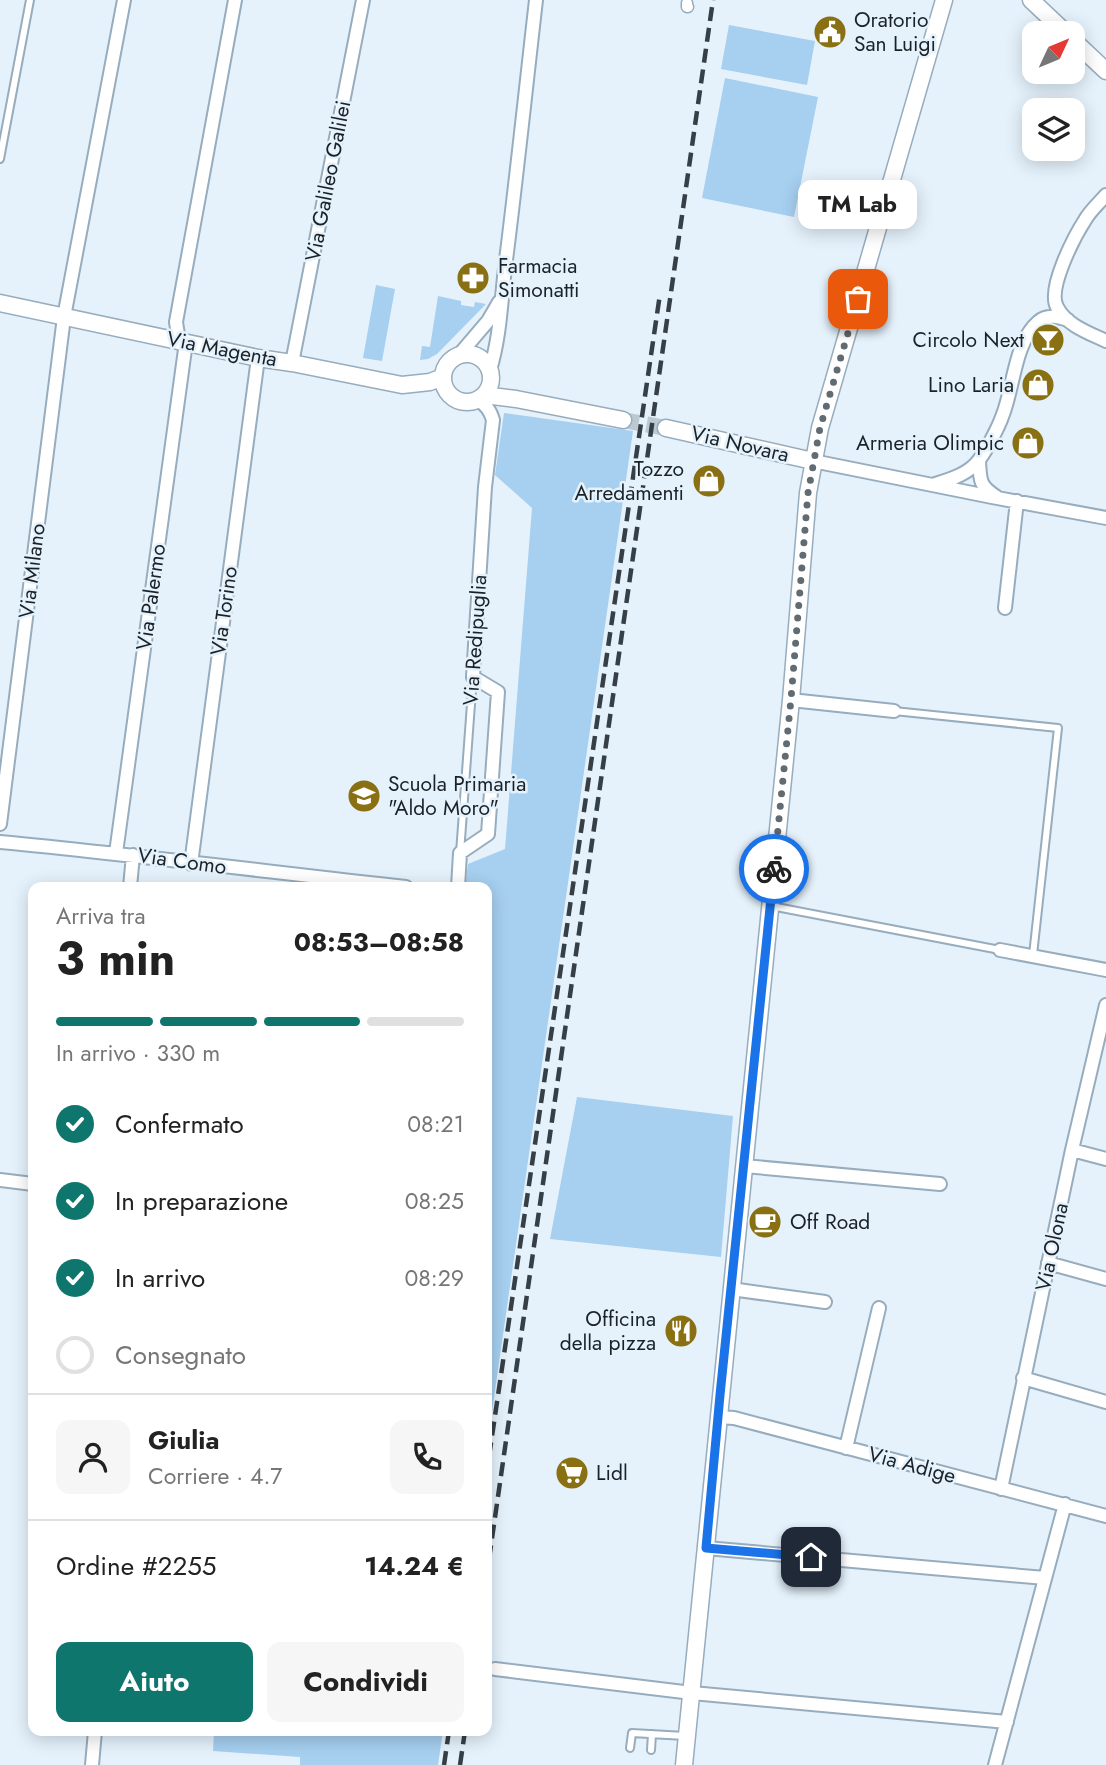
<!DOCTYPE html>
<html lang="it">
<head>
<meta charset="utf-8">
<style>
  :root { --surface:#fff; --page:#f6f6f6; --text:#222; --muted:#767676; --line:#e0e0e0; --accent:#0f766e }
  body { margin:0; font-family:Jost,sans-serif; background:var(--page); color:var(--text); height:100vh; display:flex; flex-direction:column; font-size:26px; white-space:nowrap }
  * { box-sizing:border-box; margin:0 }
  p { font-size:23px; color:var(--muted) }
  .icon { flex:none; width:38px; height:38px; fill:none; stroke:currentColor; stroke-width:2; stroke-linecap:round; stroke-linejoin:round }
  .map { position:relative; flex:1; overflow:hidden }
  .side { position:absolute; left:28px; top:882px; width:464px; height:854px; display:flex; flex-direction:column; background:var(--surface); border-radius:14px; box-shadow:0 4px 18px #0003 }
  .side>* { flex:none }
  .needle { width:46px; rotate:46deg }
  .tools { position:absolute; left:1022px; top:21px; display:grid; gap:14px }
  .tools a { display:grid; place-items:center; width:63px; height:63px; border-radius:14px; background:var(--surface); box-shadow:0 4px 18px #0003; font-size:35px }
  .pin { position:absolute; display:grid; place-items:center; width:60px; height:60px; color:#fff; margin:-30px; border-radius:14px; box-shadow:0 4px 10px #0006 }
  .courier { position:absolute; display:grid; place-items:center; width:70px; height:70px; margin:-35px; border:5px solid #1a73e8; border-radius:50%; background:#fff; color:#222; box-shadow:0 2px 9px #0007 }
  .bubble { position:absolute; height:49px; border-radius:14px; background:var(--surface); box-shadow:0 4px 18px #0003; font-size:23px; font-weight:700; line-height:49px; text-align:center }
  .summary em { font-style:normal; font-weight:700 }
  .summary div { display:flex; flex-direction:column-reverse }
  .summary { display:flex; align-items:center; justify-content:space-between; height:119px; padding:0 28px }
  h1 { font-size:46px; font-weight:700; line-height:52px }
  .bar { display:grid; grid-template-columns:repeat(4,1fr); gap:10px 7px; align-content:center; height:84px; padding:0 28px }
  .bar i { height:9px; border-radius:5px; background:var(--line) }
  .bar .current { background:var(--accent) }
  .bar p { grid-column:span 4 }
  .line { display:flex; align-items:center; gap:18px; padding:0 28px; border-top:2px solid var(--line) }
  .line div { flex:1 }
  .round { display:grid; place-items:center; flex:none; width:74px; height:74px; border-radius:14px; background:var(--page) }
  ol { padding:0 28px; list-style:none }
  li { display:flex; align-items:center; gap:21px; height:77px }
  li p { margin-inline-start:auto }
  li .icon { padding:7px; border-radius:50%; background:var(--accent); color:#fff; stroke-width:4 }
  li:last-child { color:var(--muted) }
  li i { width:38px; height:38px; border:4px solid var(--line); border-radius:50% }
  .primary-button { display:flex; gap:14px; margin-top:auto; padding:14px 28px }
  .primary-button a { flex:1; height:80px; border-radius:14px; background:var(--accent); color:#fff; font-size:28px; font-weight:700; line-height:80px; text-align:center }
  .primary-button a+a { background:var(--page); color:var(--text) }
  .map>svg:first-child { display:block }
  .green { fill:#a6cff0 }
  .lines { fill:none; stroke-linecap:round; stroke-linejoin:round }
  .tertiary-tunnel { stroke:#bcc8d2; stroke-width:16; stroke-dasharray:16 8; stroke-linecap:butt }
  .service-casing { stroke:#97acbd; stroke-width:10 }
  .pedestrian-casing { stroke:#97acbd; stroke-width:13 }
  .minor-casing { stroke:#97acbd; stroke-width:16 }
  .tertiary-casing { stroke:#97acbd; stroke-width:19 }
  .service { stroke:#fff; stroke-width:6 }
  .pedestrian { stroke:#fff; stroke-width:10 }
  .minor { stroke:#fff; stroke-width:12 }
  .tertiary { stroke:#fff; stroke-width:16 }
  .rail { stroke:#373f46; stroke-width:4.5; stroke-dasharray:14 7; stroke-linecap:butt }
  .done { stroke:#616b72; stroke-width:7; stroke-dasharray:0 12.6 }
  .route { stroke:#1a73e8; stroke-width:9 }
  .labels { text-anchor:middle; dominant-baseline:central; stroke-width:5; stroke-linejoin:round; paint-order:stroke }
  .poi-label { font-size:21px; fill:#1a2228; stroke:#e5f2fc; text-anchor:start }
  .street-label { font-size:21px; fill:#1a2228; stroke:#e5f2fc }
</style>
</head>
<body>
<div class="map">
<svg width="1106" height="1765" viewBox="0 0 1106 1765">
  <rect width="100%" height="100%" fill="#e5f2fc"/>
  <path class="green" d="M729,25L815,41L807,85L721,69Z
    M725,78L818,97L794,217L702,198Z
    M376,285L395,289L382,361L363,358Z
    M438,296L461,301V305L474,307L475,302L486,304L437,354L428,359L420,360L422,346L430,347Z
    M504,413L633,431L487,1446L486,887H465L468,864L505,849L532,508L495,475Z
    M577,1097L733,1116L721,1257L550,1239Z
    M214,1731H443L438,1765H300V1757L213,1751Z"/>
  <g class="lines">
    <path class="tertiary-tunnel" d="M623,420L666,428"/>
    <defs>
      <path id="service" d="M0,159L30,0
        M894,711L1058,728L1033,955
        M460,853L473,677
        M771,906L1000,950
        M630,1748L632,1733L685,1736
        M651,1750L652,1734"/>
      <path id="pedestrian" d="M687,3V7H688"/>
      <path id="minor" d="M1106,195C1099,203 1090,211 1085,220C1074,237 1047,289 1057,307C1066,325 1089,333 1106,341
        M179,341L176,322L235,0
        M459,355L488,321L499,302
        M292,363L363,0
        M490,370C501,334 501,297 506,260C517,173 526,87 536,0
        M979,460C980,480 979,486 997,497
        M813,461L992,497L1106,518
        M932,485C948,480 968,475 979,460C986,451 998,428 1002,417C1014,388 1014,343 1038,322C1047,314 1058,317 1068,320
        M1005,608L1017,501
        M791,700L894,711
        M0,824L64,317L124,0
        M0,842C136,855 271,872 406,887
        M116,853L186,342
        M191,864L258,358
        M130,887L133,855
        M458,887L460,853L488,834L498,692L473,677L485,487L493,420C490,410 486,405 477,399
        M1000,950L1106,970
        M1072,1150L1106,1159
        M744,1166L940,1184
        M0,1180L33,1184
        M1048,1263L1106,1279
        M731,1289L825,1302
        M1023,1378L1106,1402
        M718,1417L734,1418L1106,1516
        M846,1448L879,1308
        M1001,1489L1072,1150L1106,1005
        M706,1548L1045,1578
        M495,1669L692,1693L1007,1722
        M92,1765L95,1731
        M995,1765L1065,1504"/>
      <path id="tertiary" d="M1031,0L1066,33
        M1073,40L1106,71
        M0,303L258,358L292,363L402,385L430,382L443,377
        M443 378a24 24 0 1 1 48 0a24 24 0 1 1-48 0Z
        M484,395L516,399L623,420
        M666,428L813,461
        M684,1765L791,700L808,493L820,428L944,0"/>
    </defs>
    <use href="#service" class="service-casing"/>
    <use href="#pedestrian" class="pedestrian-casing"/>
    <use href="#minor" class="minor-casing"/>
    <use href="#tertiary" class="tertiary-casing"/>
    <use href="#service" class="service"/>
    <use href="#pedestrian" class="pedestrian"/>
    <use href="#minor" class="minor"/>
    <use href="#tertiary" class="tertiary"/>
    <path class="rail" d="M486,1477L660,294
      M486,1580L713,0
      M444,1765L449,1731
      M460,1765L465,1731"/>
  </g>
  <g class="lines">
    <path class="done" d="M774,869L791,699L808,493L820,428L858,299"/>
    <path class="route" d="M774,869L720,1395L706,1548L811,1557"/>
  </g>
  <defs>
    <symbol id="civic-disc" viewBox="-11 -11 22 22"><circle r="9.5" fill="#897012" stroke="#e5f2fc"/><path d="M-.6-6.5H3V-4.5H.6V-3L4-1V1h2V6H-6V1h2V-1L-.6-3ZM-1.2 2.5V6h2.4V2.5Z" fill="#fff"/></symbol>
    <symbol id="pharmacy-disc" viewBox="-11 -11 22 22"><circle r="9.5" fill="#897012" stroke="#e5f2fc"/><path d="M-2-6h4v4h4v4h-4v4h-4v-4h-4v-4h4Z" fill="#fff"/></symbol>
    <symbol id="bar-disc" viewBox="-11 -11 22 22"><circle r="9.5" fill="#897012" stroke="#e5f2fc"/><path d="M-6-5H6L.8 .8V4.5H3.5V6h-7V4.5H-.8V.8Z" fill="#fff"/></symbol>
    <symbol id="shop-disc" viewBox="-11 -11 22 22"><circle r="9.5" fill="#897012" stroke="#e5f2fc"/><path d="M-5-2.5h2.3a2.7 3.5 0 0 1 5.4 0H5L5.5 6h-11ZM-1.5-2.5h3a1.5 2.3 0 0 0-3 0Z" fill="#fff"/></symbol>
    <symbol id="school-disc" viewBox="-11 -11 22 22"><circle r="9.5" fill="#897012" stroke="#e5f2fc"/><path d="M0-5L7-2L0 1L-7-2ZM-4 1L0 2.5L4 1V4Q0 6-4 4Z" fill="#fff"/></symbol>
    <symbol id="cafe-disc" viewBox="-11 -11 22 22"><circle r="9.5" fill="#897012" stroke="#e5f2fc"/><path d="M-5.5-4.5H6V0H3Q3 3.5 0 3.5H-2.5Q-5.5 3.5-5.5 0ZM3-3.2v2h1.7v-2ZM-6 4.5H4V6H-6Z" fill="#fff"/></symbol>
    <symbol id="restaurant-disc" viewBox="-11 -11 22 22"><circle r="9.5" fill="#897012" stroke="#e5f2fc"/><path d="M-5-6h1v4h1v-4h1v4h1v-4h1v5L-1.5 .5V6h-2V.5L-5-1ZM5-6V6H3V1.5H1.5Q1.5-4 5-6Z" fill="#fff"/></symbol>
    <symbol id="supermarket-disc" viewBox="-11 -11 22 22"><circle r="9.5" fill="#897012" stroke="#e5f2fc"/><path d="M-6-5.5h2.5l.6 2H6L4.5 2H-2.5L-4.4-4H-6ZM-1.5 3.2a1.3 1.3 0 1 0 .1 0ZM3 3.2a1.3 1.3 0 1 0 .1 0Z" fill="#fff"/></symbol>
  </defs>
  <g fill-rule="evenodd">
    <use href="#civic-disc" x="811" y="13" width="38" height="38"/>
    <use href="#pharmacy-disc" x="454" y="259" width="38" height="38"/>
    <use href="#bar-disc" x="1029" y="321" width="38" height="38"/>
    <use href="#shop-disc" x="1019" y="366" width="38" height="38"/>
    <use href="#shop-disc" x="1009" y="424" width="38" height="38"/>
    <use href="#shop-disc" x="690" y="462" width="38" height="38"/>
    <use href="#school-disc" x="345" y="777" width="38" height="38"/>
    <use href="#cafe-disc" x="746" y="1203" width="38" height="38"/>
    <use href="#restaurant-disc" x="662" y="1312" width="38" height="38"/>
    <use href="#supermarket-disc" x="553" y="1454" width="38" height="38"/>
  </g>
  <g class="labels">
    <g class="poi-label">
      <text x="854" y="20">Oratorio<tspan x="854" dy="24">San Luigi</tspan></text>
      <text x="498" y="266">Farmacia<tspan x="498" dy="24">Simonatti</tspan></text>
      <text x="1024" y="340" text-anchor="end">Circolo Next</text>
      <text x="1014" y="385" text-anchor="end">Lino Laria</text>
      <text x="1004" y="443" text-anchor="end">Armeria Olimpic</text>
      <text x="684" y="469" text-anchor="end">Tozzo<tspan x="684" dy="24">Arredamenti</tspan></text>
      <text x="388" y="784">Scuola Primaria<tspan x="388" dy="24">"Aldo Moro"</tspan></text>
      <text x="790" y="1222">Off Road</text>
      <text x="656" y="1319" text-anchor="end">Officina<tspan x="656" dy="24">della pizza</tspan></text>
      <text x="596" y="1473">Lidl</text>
    </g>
    <g class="street-label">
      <text transform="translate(328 181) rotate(-79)">Via Galileo Galilei</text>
      <text transform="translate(222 349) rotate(11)">Via Magenta</text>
      <text transform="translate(740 444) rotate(13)">Via Novara</text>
      <text transform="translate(32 571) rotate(-83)">Via Milano</text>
      <text transform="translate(151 597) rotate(-82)">Via Palermo</text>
      <text transform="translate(224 611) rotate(-82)">Via Torino</text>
      <text transform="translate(475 640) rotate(-86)">Via Redipuglia</text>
      <text transform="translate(182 861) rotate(8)">Via Como</text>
      <text transform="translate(1052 1247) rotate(-78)">Via Olona</text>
      <text transform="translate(912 1465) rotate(15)">Via Adige</text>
    </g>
  </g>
</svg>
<div class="tools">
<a><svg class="needle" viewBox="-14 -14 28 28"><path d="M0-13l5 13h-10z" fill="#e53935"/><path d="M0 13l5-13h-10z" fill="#767676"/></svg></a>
<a><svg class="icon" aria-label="layers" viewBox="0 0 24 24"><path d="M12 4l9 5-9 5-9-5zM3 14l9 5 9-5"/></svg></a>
</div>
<div class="pin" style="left:858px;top:299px;background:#ea580c"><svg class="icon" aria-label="bag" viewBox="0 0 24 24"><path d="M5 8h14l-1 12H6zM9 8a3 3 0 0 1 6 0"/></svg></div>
<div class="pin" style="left:811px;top:1557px;background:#1f2937"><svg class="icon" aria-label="home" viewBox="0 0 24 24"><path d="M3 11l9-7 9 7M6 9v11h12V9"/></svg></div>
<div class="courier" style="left:774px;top:869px"><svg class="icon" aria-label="bike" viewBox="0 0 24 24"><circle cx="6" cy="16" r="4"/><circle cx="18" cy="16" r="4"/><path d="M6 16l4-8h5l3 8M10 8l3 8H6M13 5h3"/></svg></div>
<div class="bubble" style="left:798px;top:180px;width:119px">TM Lab</div>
<section class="side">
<div class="summary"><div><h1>3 min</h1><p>Arriva tra</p></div><em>08:53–08:58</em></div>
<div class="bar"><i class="current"></i><i class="current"></i><i class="current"></i><i></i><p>In arrivo · 330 m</p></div>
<ol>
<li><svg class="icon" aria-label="check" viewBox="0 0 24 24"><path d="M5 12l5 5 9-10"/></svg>Confermato<p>08:21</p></li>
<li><svg class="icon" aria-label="check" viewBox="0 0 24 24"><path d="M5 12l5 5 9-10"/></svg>In preparazione<p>08:25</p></li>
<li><svg class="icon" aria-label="check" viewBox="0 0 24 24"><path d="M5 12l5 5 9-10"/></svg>In arrivo<p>08:29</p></li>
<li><i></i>Consegnato</li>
</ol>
<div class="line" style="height:126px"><a class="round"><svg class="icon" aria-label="person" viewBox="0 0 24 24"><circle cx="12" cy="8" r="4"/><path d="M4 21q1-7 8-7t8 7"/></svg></a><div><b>Giulia</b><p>Corriere · 4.7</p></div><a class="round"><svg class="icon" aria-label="phone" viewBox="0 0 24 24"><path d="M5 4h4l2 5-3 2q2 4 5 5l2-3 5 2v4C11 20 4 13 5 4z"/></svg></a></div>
<div class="line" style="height:91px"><div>Ordine #2255</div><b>14.24 €</b></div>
<div class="primary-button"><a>Aiuto</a><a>Condividi</a></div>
</section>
</div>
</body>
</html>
